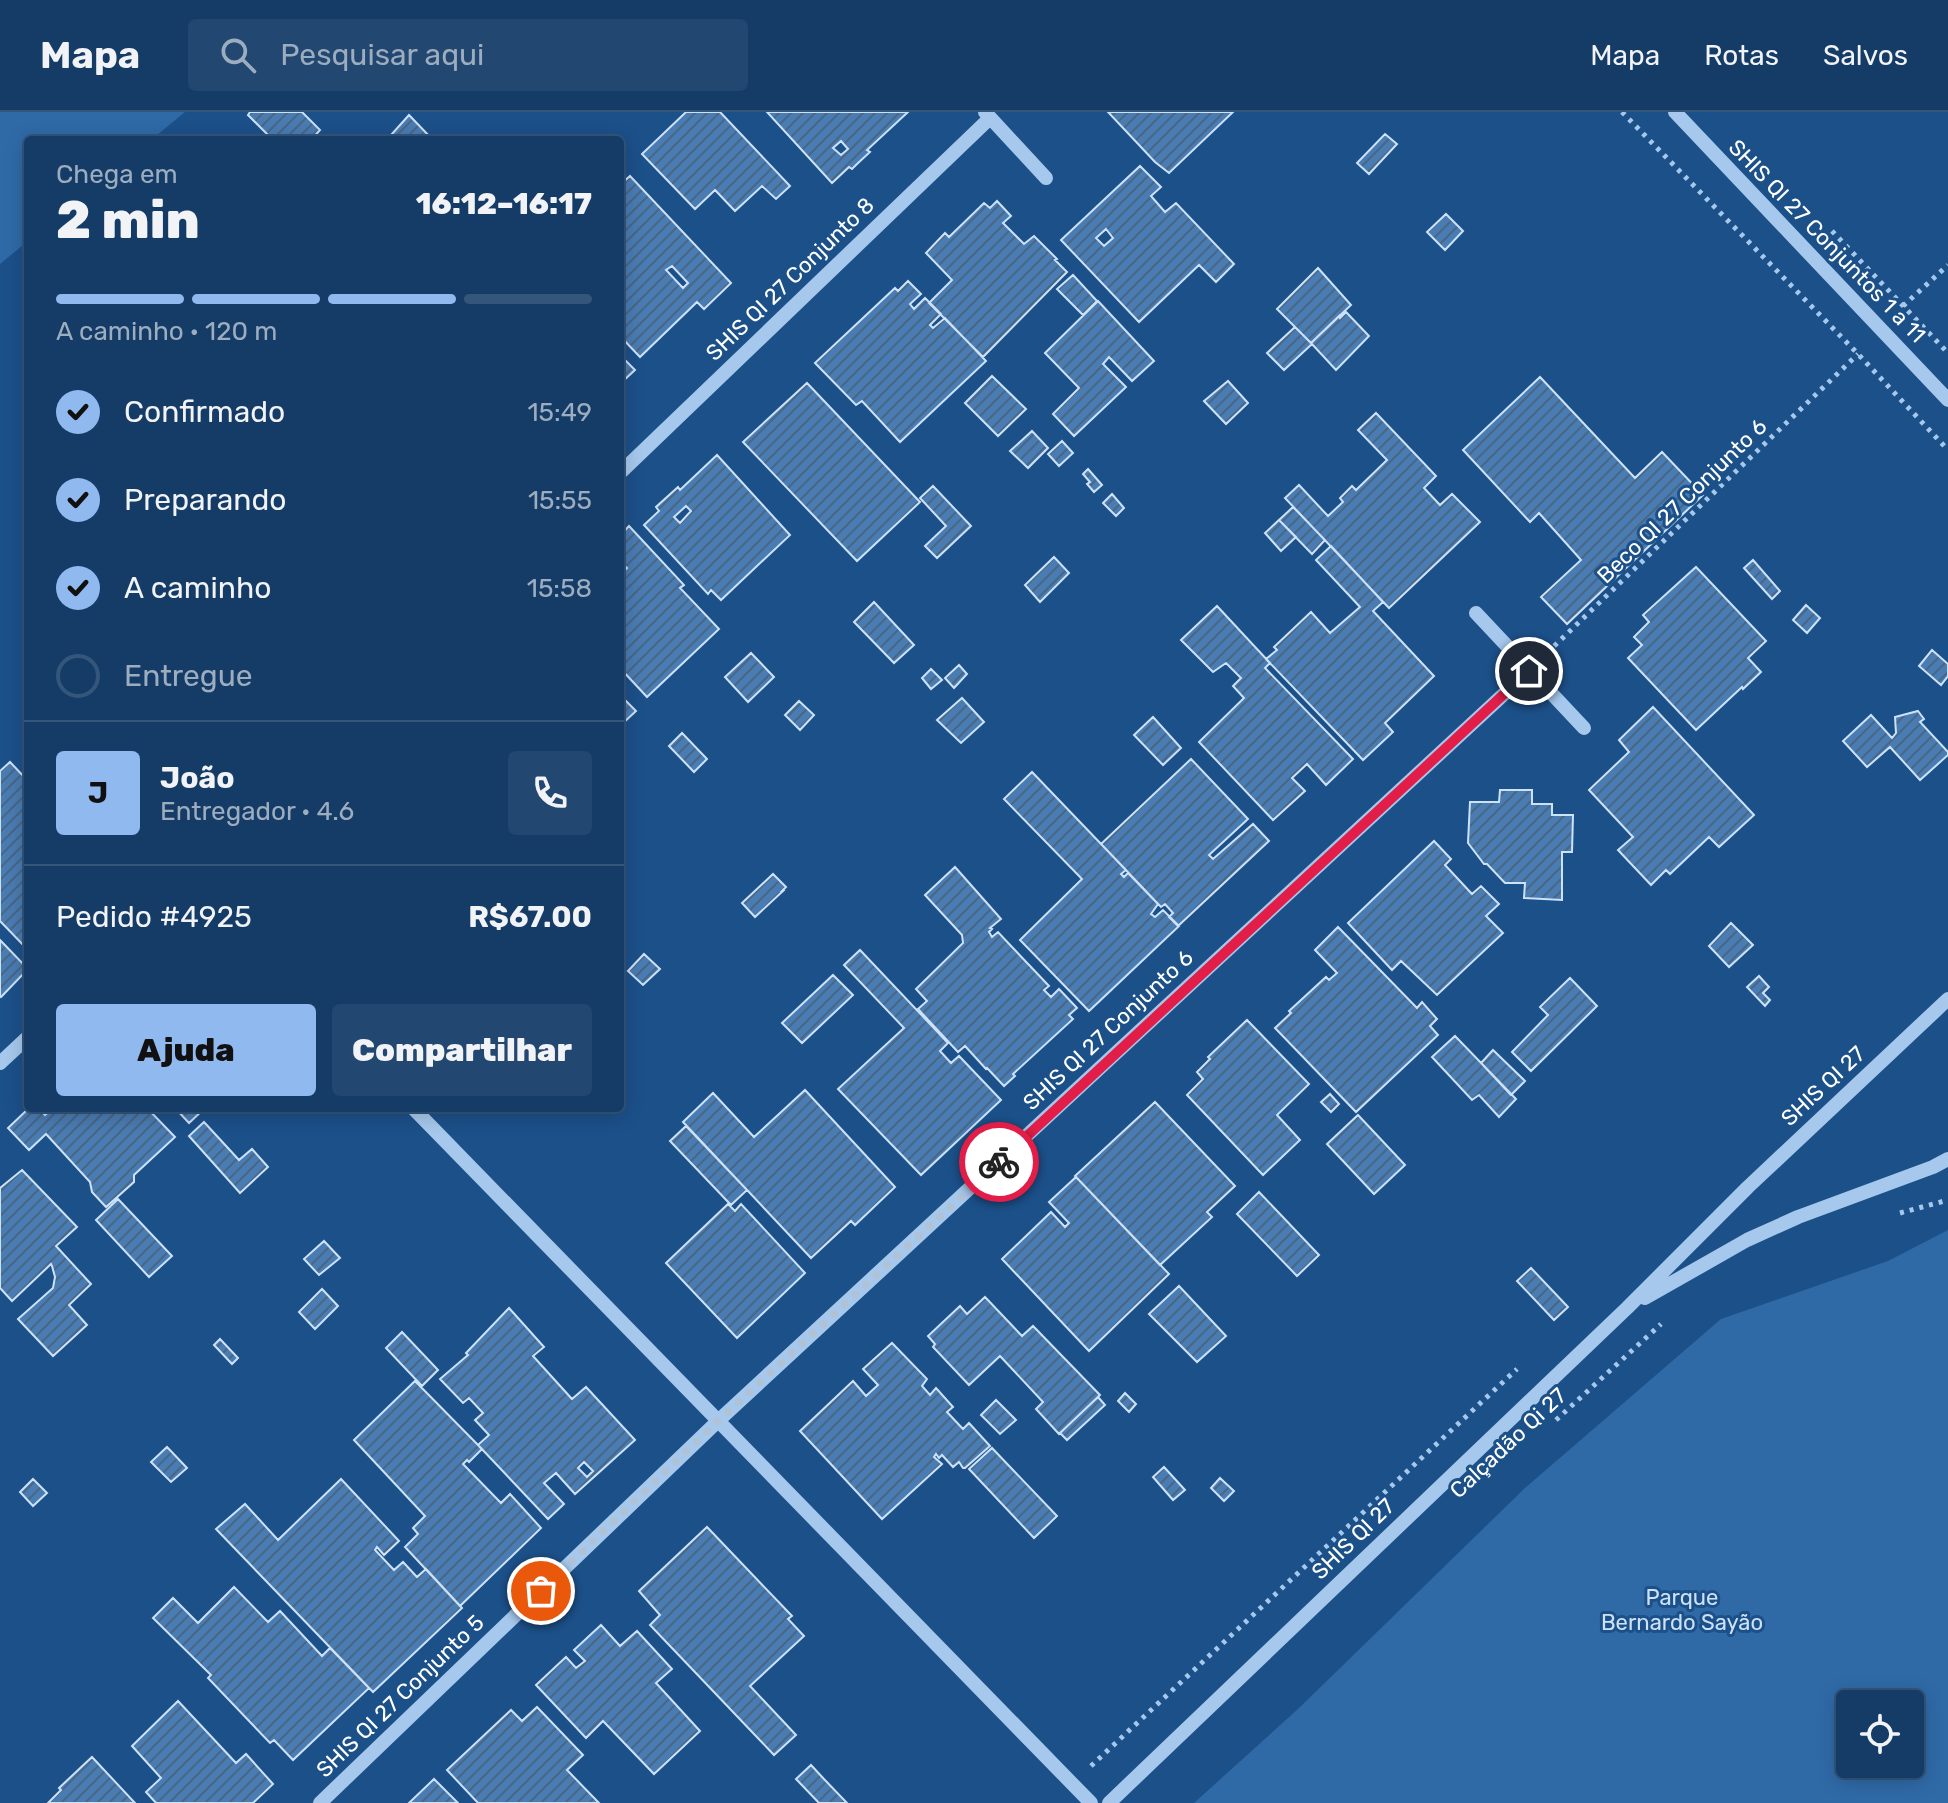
<!DOCTYPE html>
<html lang="pt">
<head>
<meta charset="utf-8">
<style>
  :root { --surface:#153c67; --page:#224770; --text:#f1f3f6; --muted:#9dadc0; --line:#34567b; --accent:#90b9f0 }
  body { margin:0; font-family:Rubik,sans-serif; background:var(--page); color:var(--text); height:100vh; display:flex; flex-direction:column; font-size:30px; white-space:nowrap }
  * { box-sizing:border-box; margin:0 }
  p { font-size:26px; color:var(--muted) }
  .icon { flex:none; width:44px; height:44px; fill:none; stroke:currentColor; stroke-width:2; stroke-linecap:round; stroke-linejoin:round }
  .map { position:relative; flex:1; overflow:hidden }
  .sheet { position:absolute; left:24px; top:24px; width:600px; height:976px; display:flex; flex-direction:column; background:var(--surface); border-radius:8px; box-shadow:0 4px 20px #0003,0 0 0 2px var(--line) }
  .sheet>* { flex:none }
  .controls { position:absolute; left:1836px; top:1578px; display:grid; gap:16px }
  .controls a { display:grid; place-items:center; width:88px; height:88px; border-radius:8px; background:var(--surface); box-shadow:0 4px 20px #0003,0 0 0 2px var(--line); font-size:40px }
  .pin { position:absolute; display:grid; place-items:center; width:68px; height:68px; color:#fff; margin:-34px; border:4px solid #fff; border-radius:50%; box-shadow:0 2px 8px #0007 }
  .courier { position:absolute; display:grid; place-items:center; width:80px; height:80px; margin:-40px; border:6px solid #e11d48; border-radius:50%; background:#fff; color:#222; box-shadow:0 2px 10px #0007 }
  .overview em { font-style:normal; font-weight:800 }
  .overview div { display:flex; flex-direction:column-reverse }
  .overview { display:flex; align-items:center; justify-content:space-between; height:136px; padding:0 32px }
  h1 { font-size:52px; font-weight:800; line-height:60px }
  .bar { display:grid; grid-template-columns:repeat(4,1fr); gap:12px 8px; align-content:center; height:96px; padding:0 32px }
  .bar i { height:10px; border-radius:6px; background:var(--line) }
  .bar .current { background:var(--accent) }
  .bar p { grid-column:span 4 }
  .line { display:flex; align-items:center; gap:20px; padding:0 32px; border-top:2px solid var(--line) }
  .line div { flex:1 }
  .round { display:grid; place-items:center; flex:none; width:84px; height:84px; border-radius:8px; background:var(--page) }
  ol { padding:0 32px; list-style:none }
  li { display:flex; align-items:center; gap:24px; height:88px }
  li p { margin-inline-start:auto }
  li .icon { padding:8px; border-radius:50%; background:var(--accent); color:#111; stroke-width:4 }
  li:last-child { color:var(--muted) }
  li i { width:44px; height:44px; border:4px solid var(--line); border-radius:50% }
  .button { display:flex; gap:16px; margin-top:auto; padding:16px 32px }
  .button a { flex:1; height:92px; border-radius:8px; background:var(--accent); color:#111; font-size:32px; font-weight:800; line-height:92px; text-align:center }
  .button a+a { background:var(--page); color:var(--text) }
  header { display:flex; align-items:center; gap:48px; box-sizing:border-box; height:112px; padding:0 40px; background:var(--surface); border-bottom:2px solid var(--line) }
  header strong { font-size:38px }
  nav { display:flex; gap:44px; margin-inline-start:auto; font-size:28px }
  .search { width:560px; height:72px; background:var(--page); display:flex; align-items:center; gap:20px; box-sizing:border-box; padding:0 28px; border-radius:8px; color:var(--muted); font-size:30px }
  .map>svg:first-child { display:block }
  .green { fill:#2f6aa7; fill-rule:evenodd }
  .building { fill:url(#building-hatch); stroke:#cce2f9; stroke-width:2; fill-rule:evenodd }
  .lines { fill:none; stroke-linecap:round; stroke-linejoin:round }
  .path { stroke:#a6c8ec; stroke-width:5; stroke-dasharray:4 6; stroke-linecap:butt }
  .minor { stroke:#a6c8ec; stroke-width:14 }
  .done { stroke:#b0c2d6; stroke-width:8; stroke-dasharray:0 14.4 }
  .route { stroke:#e11d48; stroke-width:10 }
  .labels { text-anchor:middle; dominant-baseline:central; stroke-width:6; stroke-linejoin:round; paint-order:stroke }
  .street-label { font-size:22px; fill:#fff; stroke:#1c5089 }
  .park-label { font-size:22px; fill:#cce2f9; stroke:#1c5089 }
</style>
</head>
<body>
<header>
<strong>Mapa</strong>
<div class="search"><svg class="icon" aria-label="search" viewBox="0 0 24 24"><circle cx="10" cy="10" r="6"/><path d="M15 15l6 6"/></svg>Pesquisar aqui</div>
<nav><a>Mapa</a><a>Rotas</a><a>Salvos</a></nav>
</header>
<div class="map">
<svg width="1948" height="1691" viewBox="0 0 1948 1691">
  <defs>
    <pattern id="building-hatch" width="6" height="6" patternUnits="userSpaceOnUse" patternTransform="scale(2)"><rect width="6" height="6" fill="#497cb3"/><path d="M-1 1l2-2M0 6l6-6M5 7l2-2" fill="none" stroke="#4a6685"/></pattern>
  </defs>
  <rect width="100%" height="100%" fill="#1c5089"/>
  <path class="green" d="M0,0H185L151,28H28V129L0,152Z
    M1948,1118V1691H1194L1298,1597L1525,1376L1721,1207L1888,1149ZM1910,1592V1652H1850V1592Z"/>
  <path class="building" d="M250,0H302L320,18L311,28H273L248,3Z
    M686,0H720L790,74L776,87L762,74L735,99L715,78L695,97L642,42Z
    M767,0H908L867,38L870,40L857,52L852,57L849,55L832,71ZM841,29L848,37L841,43L833,36Z
    M1108,0H1233L1169,61L1155,50Z
    M409,3L433,28H396L391,23Z
    M1385,22L1397,32L1369,62L1357,51Z
    M1140,54L1161,75L1151,84L1165,100L1176,91L1234,152L1216,170L1199,153L1139,210L1061,128ZM1106,117L1113,126L1104,134L1096,126Z
    M630,64L731,171L704,197L697,190L640,245L620,224V73ZM672,154L688,171L683,176L666,158Z
    M997,89L1011,104L1003,111L1024,132L1034,124L1057,147L1055,148L1067,160L983,245L929,191L952,168L926,141L945,121L949,125L984,91L990,96Z
    M1446,102L1463,119L1445,138L1427,120Z
    M1318,156L1351,193L1311,231L1277,197Z
    M1073,163L1097,189L1083,203L1057,177Z
    M908,169L921,182L910,192L914,197L925,186L941,202L930,213L933,216L945,206L986,249L900,330L862,289L856,293L815,251L895,176L898,179Z
    M1098,189L1154,249L1132,269L1109,245L1103,252L1126,275L1074,324L1053,302L1079,276L1045,241Z
    M1346,200L1369,224L1336,258L1311,231L1339,204L1340,206Z
    M1295,215L1312,232L1284,258L1267,241Z
    M620,243L635,258L620,272Z
    M992,264L1026,297L998,324L965,291Z
    M1540,265L1635,366L1662,340L1703,383L1567,512L1541,485L1581,448L1539,401L1530,410L1463,338Z
    M1228,269L1248,291L1226,312L1204,289Z
    M807,271L920,390L857,449L743,330Z
    M1376,301L1436,364L1424,376L1440,393L1452,382L1480,410L1389,496L1285,386L1299,373L1328,404L1343,390L1340,386L1352,374L1356,378L1387,348L1358,318Z
    M1032,319L1048,336L1028,356L1010,339Z
    M1062,329L1073,341L1059,354L1048,342Z
    M717,343L790,423L721,488L711,478L708,482L644,413L659,399L656,395L678,375L680,378ZM686,394L691,399L680,411L674,405Z
    M1088,357L1102,373L1094,380L1087,372L1090,370L1083,362Z
    M933,374L971,414L937,446L925,434L946,414L920,386Z
    M1112,382L1124,396L1116,404L1103,391Z
    M1293,395L1325,428L1312,442L1279,408Z
    M1279,408L1296,425L1281,439L1265,421Z
    M629,414L684,473L680,476L719,517L647,585L620,556V463L627,456L620,450V424Z
    M1331,434L1383,490L1373,499L1434,564L1385,611L1393,620L1363,648L1266,547L1277,538L1274,535L1311,500L1330,521L1360,495L1316,448Z
    M1054,445L1069,461L1040,490L1025,473Z
    M1753,448L1780,479L1772,487L1744,456Z
    M1696,455L1766,529L1748,546L1761,560L1743,577L1742,575L1696,618L1628,546L1642,533L1634,525L1649,510L1643,503Z
    M874,490L914,533L894,551L854,510Z
    M1806,493L1820,506L1807,521L1793,508Z
    M1217,494L1270,551L1265,556L1353,647L1326,673L1307,652L1292,666L1305,679L1273,708L1199,630L1244,586L1233,574L1241,566L1226,551L1213,560L1181,528Z
    M1932,538L1948,552V564L1941,573L1919,554Z
    M751,541L774,565L748,590L725,565Z
    M959,553L967,562L954,576L945,566Z
    M931,557L942,568L931,577L922,566Z
    M620,583L636,599L620,614Z
    M962,586L984,610L961,631L937,608Z
    M799,589L814,603L800,618L785,603Z
    M1653,595L1754,703L1719,735L1709,725L1670,762L1666,758L1651,773L1618,738L1633,725L1589,678L1629,640L1619,628Z
    M1918,599L1924,607L1920,610L1948,640V643L1920,668L1890,635L1867,655L1843,629L1871,603L1892,626L1896,621L1895,605Z
    M1153,605L1181,636L1163,653L1134,623Z
    M682,621L707,647L694,660L669,634Z
    M1191,647L1248,707L1209,743L1213,747L1253,712L1269,729L1178,814L1169,805L1173,801L1165,792L1161,795L1101,732Z
    M10,650L28,669V838L0,809V659Z
    M1032,660L1126,758L1121,762L1124,765L1128,761L1158,792L1151,802L1155,805L1163,798L1179,814L1089,899L1020,828L1082,767L1004,687Z
    M1500,678H1532V692H1552V703H1573L1572,740H1562V788L1524,786L1525,771H1505L1487,752H1484L1468,731L1470,690H1499Z
    M1434,729L1451,747L1445,753L1472,782L1481,774L1499,792L1486,804L1503,821L1437,883L1401,849L1392,858L1348,811Z
    M955,755L1001,807L990,816L992,817L989,820L992,825L998,820L1012,835L1049,874L1044,878L1051,885L1059,877L1077,896L1069,903L1073,907L1013,962L1015,964L1004,974L987,956L986,957L965,934L958,940L918,897L927,889L916,877L963,831L962,823L925,783Z
    M773,762L786,775L782,779H783L755,805L742,791Z
    M1731,811L1753,833L1729,855L1709,834Z
    M1338,815L1417,896L1422,890L1437,907L1430,914L1438,923L1356,1000L1275,916L1291,901L1289,899L1326,865L1329,868L1337,861L1315,838Z
    M0,828L28,857L1,885L0,884Z
    M860,838L948,931L940,939L951,951L959,944L1001,988L921,1063L838,977L904,916L844,853Z
    M644,842L660,857L643,873L628,859Z
    M833,863L853,883L802,931L782,911Z
    M1759,864L1769,875L1763,881L1770,888L1765,894L1747,875Z
    M1570,866L1597,894L1531,959L1512,940L1548,903L1540,895Z
    M1247,908L1309,972L1277,1003L1300,1028L1263,1063L1187,983L1203,967L1197,960L1210,947L1208,945Z
    M1455,924L1516,987L1499,1005L1479,983L1472,988L1432,945Z
    M1493,938L1525,969L1511,983L1481,951Z
    M805,978L895,1075L855,1113L851,1109L811,1146L683,1010L713,981L754,1025Z
    M1330,982L1339,992L1331,1000L1321,990Z
    M1155,990L1235,1074L1207,1100L1212,1105L1160,1153L1075,1064Z
    M29,996H39L45,1003L53,996H147L175,1025L134,1063V1070L106,1095L92,1080L90,1070L46,1022L29,1038L8,1016Z
    M175,996H205L189,1011Z
    M1358,1003L1405,1053L1374,1082L1327,1032Z
    M204,1010L239,1048L252,1037L268,1055L240,1081L189,1024Z
    M686,1014L747,1078L731,1093L670,1029Z
    M22,1058L77,1115L56,1134L91,1172L69,1193L87,1213L53,1244L18,1207L53,1176L55,1165L52,1154L51,1152L12,1189L0,1176V1076Z
    M1076,1065L1169,1162L1089,1239L1002,1147L1051,1100L1065,1115L1069,1111L1049,1090Z
    M1259,1080L1319,1143L1297,1164L1237,1102Z
    M118,1087L172,1144L149,1165L96,1108Z
    M728,1092L735,1099L741,1092L805,1161L737,1226L666,1151Z
    M324,1129L340,1146L319,1163L304,1147Z
    M1531,1156L1568,1195L1554,1208L1517,1169Z
    M1179,1174L1226,1224L1197,1250L1149,1202Z
    M322,1177L338,1194L315,1217L299,1200Z
    M985,1185L1022,1224L1033,1214L1100,1283L1059,1322L1036,1297L1043,1290L1000,1244L969,1273L933,1235L935,1232L928,1224L960,1194L967,1202Z
    M509,1196L544,1235L533,1244L572,1287L586,1275L635,1328L575,1382L556,1361L544,1371L564,1392L548,1407L478,1333L489,1323L475,1308L483,1301L469,1286L463,1291L440,1267L468,1243L466,1241ZM584,1350L593,1359L587,1365L578,1356Z
    M402,1220L438,1258L422,1274L386,1236Z
    M220,1227L238,1246L232,1252L214,1233Z
    M892,1231L927,1267L922,1274L930,1283L936,1276L953,1295L947,1300L963,1317L969,1311L990,1334L965,1356H963L959,1350L953,1355L942,1343L939,1346L936,1342L934,1345L942,1352L882,1407L800,1319L853,1269L866,1284L878,1273L863,1257Z
    M415,1269L482,1337L469,1350L467,1348L463,1352L501,1391L510,1382L541,1416L460,1494L405,1435L418,1422L413,1416L425,1404L354,1328Z
    M1125,1281L1136,1292L1129,1300L1118,1289Z
    M1098,1285L1105,1293L1067,1328L1060,1321Z
    M996,1288L1016,1308L1000,1322L981,1303Z
    M167,1335L187,1356L171,1370L151,1350Z
    M992,1336L1057,1404L1034,1426L969,1357Z
    M1164,1355L1185,1378L1173,1388L1153,1365Z
    M1220,1366L1234,1379L1224,1389L1211,1376Z
    M33,1367L47,1381L33,1394L20,1380Z
    M341,1367L399,1429L384,1443L377,1435L375,1438L394,1458L403,1450L417,1465L426,1457L462,1496L373,1580L216,1417L245,1392L278,1428Z
    M707,1415L792,1504L788,1507L804,1524L750,1574L796,1623L774,1643L650,1513L660,1503L639,1479Z
    M234,1475L268,1510L280,1499L322,1544L330,1536L369,1576L293,1648L274,1628L270,1631L208,1566L211,1563L153,1506L173,1486L198,1511Z
    M601,1513L620,1534L637,1519L672,1557L656,1571L700,1619L654,1662L603,1609L586,1626L536,1573L566,1545L576,1556L585,1549L574,1538Z
    M178,1589L236,1651L246,1642L273,1672L253,1691H156L146,1680L161,1666L132,1634Z
    M537,1595L583,1643L567,1658L599,1691H478L447,1658L511,1598L522,1609Z
    M92,1645L135,1691H48L61,1678L59,1676Z
    M811,1653L823,1666L847,1691H819L796,1667Z
    M434,1667L458,1691H409Z"/>
  <g class="lines">
    <path class="path" d="M1622,0L1858,242L1948,338
      M1832,119L1948,241
      M1903,194L1948,153
      M1547,541L1858,242
      M1900,1101L1948,1088
      M1556,1308L1661,1212
      M1091,1654L1517,1257"/>
    <path class="minor" d="M985,0L1046,66
      M1675,0L1948,288
      M620,361L990,6
      M1476,501L1584,616
      M0,951L28,925
      M413,996L1091,1691
      M1645,1186L1747,1128L1798,1105L1933,1055L1948,1047
      M320,1691L718,1309L1529,559
      M1109,1691L1627,1196L1748,1075L1948,887"/>
  </g>
  <g class="lines">
    <path class="done" d="M541,1479L718,1309L999,1050"/>
    <path class="route" d="M999,1050L1529,559"/>
  </g>
  <g class="labels">
    <g class="street-label">
      <text transform="translate(1827 129) rotate(46)">SHIS QI 27 Conjuntos 1 a 11</text>
      <text transform="translate(790 167) rotate(-44)">SHIS QI 27 Conjunto 8</text>
      <text transform="translate(1682 389) rotate(-44)">Beco QI 27 Conjunto 6</text>
      <text transform="translate(1108 918) rotate(-43)">SHIS QI 27 Conjunto 6</text>
      <text transform="translate(1823 974) rotate(-43)">SHIS QI 27</text>
      <text transform="translate(1508 1331) rotate(-43)">Calçadão Qi 27</text>
      <text transform="translate(1353 1427) rotate(-44)">SHIS QI 27</text>
      <text transform="translate(400 1584) rotate(-44)">SHIS QI 27 Conjunto 5</text>
    </g>
    <g class="park-label">
      <text x="1682" y="1485">Parque<tspan x="1682" dy="25">Bernardo Sayão</tspan></text>
    </g>
  </g>
</svg>
<div class="controls">
<a><svg class="icon" aria-label="locate" viewBox="0 0 24 24"><circle cx="12" cy="12" r="6"/><path d="M12 2v4M12 18v4M2 12h4M18 12h4"/></svg></a>
</div>
<div class="pin" style="left:541px;top:1479px;background:#ea580c"><svg class="icon" aria-label="bag" viewBox="0 0 24 24"><path d="M5 8h14l-1 12H6zM9 8a3 3 0 0 1 6 0"/></svg></div>
<div class="pin" style="left:1529px;top:559px;background:#1f2937"><svg class="icon" aria-label="home" viewBox="0 0 24 24"><path d="M3 11l9-7 9 7M6 9v11h12V9"/></svg></div>
<div class="courier" style="left:999px;top:1050px"><svg class="icon" aria-label="bike" viewBox="0 0 24 24"><circle cx="6" cy="16" r="4"/><circle cx="18" cy="16" r="4"/><path d="M6 16l4-8h5l3 8M10 8l3 8H6M13 5h3"/></svg></div>
<section class="sheet">
<div class="overview"><div><h1>2 min</h1><p>Chega em</p></div><em>16:12–16:17</em></div>
<div class="bar"><i class="current"></i><i class="current"></i><i class="current"></i><i></i><p>A caminho · 120 m</p></div>
<ol>
<li><svg class="icon" aria-label="check" viewBox="0 0 24 24"><path d="M5 12l5 5 9-10"/></svg>Confirmado<p>15:49</p></li>
<li><svg class="icon" aria-label="check" viewBox="0 0 24 24"><path d="M5 12l5 5 9-10"/></svg>Preparando<p>15:55</p></li>
<li><svg class="icon" aria-label="check" viewBox="0 0 24 24"><path d="M5 12l5 5 9-10"/></svg>A caminho<p>15:58</p></li>
<li><i></i>Entregue</li>
</ol>
<div class="line" style="height:144px"><b class="round" style="background:var(--accent);color:#111">J</b><div><b>João</b><p>Entregador · 4.6</p></div><a class="round"><svg class="icon" aria-label="phone" viewBox="0 0 24 24"><path d="M5 4h4l2 5-3 2q2 4 5 5l2-3 5 2v4C11 20 4 13 5 4z"/></svg></a></div>
<div class="line" style="height:104px"><div>Pedido #4925</div><b>R$67.00</b></div>
<div class="button"><a>Ajuda</a><a>Compartilhar</a></div>
</section>
</div>
</body>
</html>
